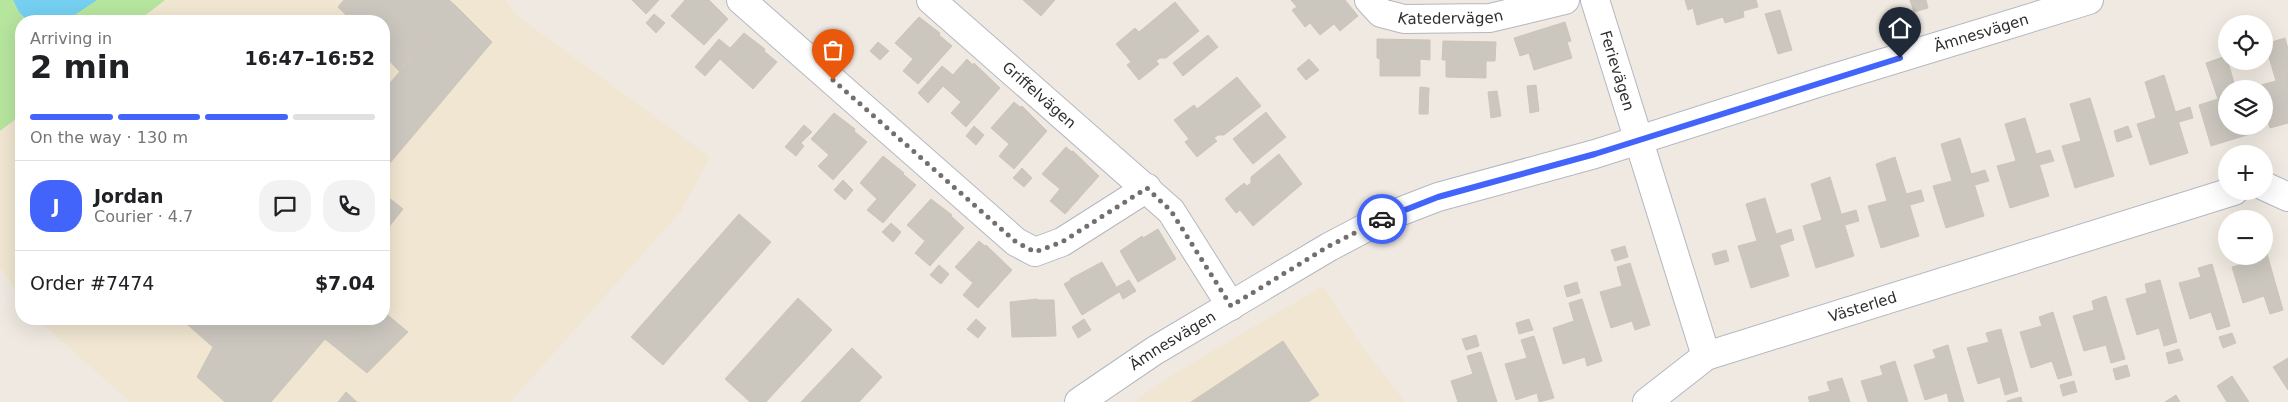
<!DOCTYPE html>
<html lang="en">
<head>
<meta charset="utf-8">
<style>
  :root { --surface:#fff; --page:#f2f2f2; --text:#202124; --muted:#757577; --line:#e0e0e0; --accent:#4264fb }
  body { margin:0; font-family:"DejaVu Sans",sans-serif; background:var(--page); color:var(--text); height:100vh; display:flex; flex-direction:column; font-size:19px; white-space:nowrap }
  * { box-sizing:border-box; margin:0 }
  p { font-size:16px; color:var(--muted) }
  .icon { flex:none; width:28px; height:28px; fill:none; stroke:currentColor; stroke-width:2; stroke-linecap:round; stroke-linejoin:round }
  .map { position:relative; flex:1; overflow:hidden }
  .sheet { position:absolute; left:15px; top:15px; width:375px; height:310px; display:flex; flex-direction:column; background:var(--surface); border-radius:20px; box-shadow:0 5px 20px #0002 }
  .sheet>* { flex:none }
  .buttons { position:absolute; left:2218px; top:15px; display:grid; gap:10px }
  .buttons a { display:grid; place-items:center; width:55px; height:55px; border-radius:50%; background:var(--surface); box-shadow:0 5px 20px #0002; font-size:25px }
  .pin { position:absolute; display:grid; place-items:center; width:42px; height:42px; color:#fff; margin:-51px -21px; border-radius:50% 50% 50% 0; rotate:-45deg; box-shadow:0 0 5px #0007 }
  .pin .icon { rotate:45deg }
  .courier { position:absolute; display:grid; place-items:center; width:50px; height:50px; margin:-25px; border:4px solid #4264fb; border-radius:50%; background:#fff; color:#222; box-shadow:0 1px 6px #0007 }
  .summary em { font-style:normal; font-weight:700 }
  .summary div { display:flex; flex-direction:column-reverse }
  .summary { display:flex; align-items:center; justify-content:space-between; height:85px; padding:0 15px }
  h1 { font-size:32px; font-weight:700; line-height:38px }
  .bar { display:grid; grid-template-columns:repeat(4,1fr); gap:8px 5px; align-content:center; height:60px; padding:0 15px }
  .bar i { height:6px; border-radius:4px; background:var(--line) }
  .bar .selected { background:var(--accent) }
  .bar p { grid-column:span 4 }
  .line { display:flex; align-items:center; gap:12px; padding:0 15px; border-top:1px solid var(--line) }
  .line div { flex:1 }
  .round { display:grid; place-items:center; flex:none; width:52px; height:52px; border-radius:20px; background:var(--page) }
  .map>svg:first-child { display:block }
  .education { fill:#f0e6d1 }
  .green { fill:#b6e59e }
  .water { fill:#75cff0 }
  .building { fill:#cbc7bf; stroke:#cbc5ba }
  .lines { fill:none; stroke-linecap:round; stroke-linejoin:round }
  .minor-casing { stroke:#b4b7c1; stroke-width:30 }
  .minor { stroke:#fff; stroke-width:28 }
  .done { stroke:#726f6d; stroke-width:5; stroke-dasharray:0 9 }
  .route { stroke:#4264fb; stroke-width:6 }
  .labels { text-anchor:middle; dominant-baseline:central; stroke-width:5; stroke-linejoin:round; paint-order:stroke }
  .street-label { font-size:15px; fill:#2e2e2e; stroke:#fff }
</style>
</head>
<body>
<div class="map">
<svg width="2288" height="402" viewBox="0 0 2288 402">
  <rect width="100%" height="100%" fill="#efe9e1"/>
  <path class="education" d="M165,0H505L517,16L710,157L681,211L510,402H130L37,319H384V21H138Z
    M21,115V299L0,267V131Z
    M1323,286L1356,338L1405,402H1133L1176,373Z"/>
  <path class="green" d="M0,0H165L138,21H21V115L0,131Z"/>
  <path class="water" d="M13,0H97L67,20L33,21L26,19L19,12Z"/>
  <path class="building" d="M344,0H449L456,6L399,71L384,55V21H352L338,7Z
    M632,0H659L646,14Z
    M685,0H709L728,19L704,45L671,16Z
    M1023,0H1055L1041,16Z
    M1291,0H1345L1358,16L1340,31L1334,24L1320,35L1310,23L1305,27L1292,10L1297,7Z
    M1685,0H1756L1758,7L1743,11L1744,17L1725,23L1723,17L1697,25L1693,8L1688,10Z
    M1910,0H1926L1928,8L1914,12Z
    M1175,2L1199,31L1166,58H1160L1156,61L1159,64L1139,80L1127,65L1131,62L1116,44L1135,28L1139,32Z
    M456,6L492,42L384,170V90Z
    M1780,10L1792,50L1778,54L1765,14Z
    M654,14L665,23L656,33L646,23Z
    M919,17L940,33L939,35L952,46L918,84L903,71L913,59L895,43Z
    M1565,22L1571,41L1567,42L1572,58L1534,70L1529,53L1520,56L1514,38Z
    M744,33L765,49L764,51L777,62L753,89L720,59Z
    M1208,35L1218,47L1183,76L1173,63Z
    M2285,38L2288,49V123L2270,128L2264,107V89H2258L2257,86L2276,81L2265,44Z
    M719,39L730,48L705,76L695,67Z
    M1377,39L1430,40V60L1420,59V76H1380V59L1377,58Z
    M1443,41L1496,42L1495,61H1486V78L1446,77V60H1442Z
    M878,42L889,51L880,60L870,51Z
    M2226,56L2236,89H2226V126H2247L2250,134L2211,146L2199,105L2218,99L2206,63Z
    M967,59L973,65L974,63L1000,88L966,127L951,113L961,102L943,86Z
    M1309,59L1319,70L1306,80L1297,69Z
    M942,66L953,75L928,103L918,93Z
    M2164,75L2188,153L2150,165L2137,124L2156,118L2145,82Z
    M1237,77L1261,106L1224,135H1218L1214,138L1217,141L1197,157L1185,142L1189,139L1174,120L1194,105L1197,109Z
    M1536,85L1539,111L1530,113L1527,86Z
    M1420,87L1429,88L1428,114H1419Z
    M1497,91L1501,116L1491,118L1488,92Z
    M2090,98L2114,176L2075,188L2062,146L2081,141L2070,104Z
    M1014,102L1020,107L1022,106L1047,131L1014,169L999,156L1009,144L991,128Z
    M2190,107L2193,118L2179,122L2175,112Z
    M1266,112L1276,125L1243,152L1233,139Z
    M834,113L855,129L854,131L867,142L833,180L818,166L829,155L811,139Z
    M2025,118L2049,196L2010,208L1997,166L2016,161L2005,124Z
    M804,125L812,132L801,143L804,146L796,156L785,147Z
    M1276,125L1286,137L1253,164L1243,152Z
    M974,126L984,135L976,145L966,136Z
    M2128,126L2132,137L2117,142L2114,131Z
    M1960,138L1984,216L1946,228L1933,186L1952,181L1941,144Z
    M1066,147L1072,152L1073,151L1099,176L1065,214L1050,201L1060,189L1042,174Z
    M2050,150L2054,161L2039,165L2036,154Z
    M1279,154L1302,184L1253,226L1240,210L1236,213L1225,199L1244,183L1247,186L1251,183V177Z
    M883,156L904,173L903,174L916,185L883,223L867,210L877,199L860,183Z
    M1895,157L1919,236L1881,248L1868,206L1887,201L1876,164Z
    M1022,168L1032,178L1024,187L1013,178Z
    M1985,170L1989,181L1975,185L1971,174Z
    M1830,177L1854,256L1816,268L1803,226L1822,220L1811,184Z
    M843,180L853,190L845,200L834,190Z
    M1921,190L1924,201L1910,205L1906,194Z
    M384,194L403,209L384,233Z
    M1765,198L1789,276L1751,288L1738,246L1757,241L1746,204Z
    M931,199L952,215L951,216L964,228L930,266L915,253L925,241L907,225Z
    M1856,210L1859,221L1845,225L1842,214Z
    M739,214L771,242L663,365L631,337Z
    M891,223L901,232L893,242L882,232Z
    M1158,229L1176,259L1138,282L1120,251L1142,236L1143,238Z
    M1791,229L1794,240L1780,245L1776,234Z
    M979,241L985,246L986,245L1012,270L978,308L963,295L973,283L955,267Z
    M1625,246L1628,257L1615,261L1611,250Z
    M2265,247L2283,310L2270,314L2264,296L2243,303L2232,267L2253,261L2252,256H2264Z
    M1726,250L1729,261L1715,265L1712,254Z
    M1102,262L1119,292L1082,315L1064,284L1071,280L1070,279Z
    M1630,263L1650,325L1635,330L1632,321L1611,328L1600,292L1622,286L1617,267Z
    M2212,264L2230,326L2217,330L2211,312L2190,319L2179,283L2201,277L2198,268Z
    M939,265L949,274L941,284L930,275Z
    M1129,280L1136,291L1123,299L1117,287Z
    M2160,280L2177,342L2164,346L2159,328L2137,335L2126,299L2147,293L2145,284Z
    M1577,282L1580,293L1567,297L1564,286Z
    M2106,296L2125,359L2111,363L2106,345L2084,351L2073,316L2094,310L2092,301Z
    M798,298L832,330L766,402H750L725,379Z
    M1037,299V300H1054L1056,336L1012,337L1010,302Z
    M1582,299L1602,361L1587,366L1585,357L1563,364L1553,328L1574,321L1569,303Z
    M384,312L408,332L367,373L325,339L271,402H225L197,377L213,347L181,319H384Z
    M2053,312L2072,375L2058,379L2052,361L2031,368L2020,332L2042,326L2039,317Z
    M976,319L986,328L978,338L967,329Z
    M1084,319L1091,330L1078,338L1072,327Z
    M1529,319L1533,330L1519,334L1516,323Z
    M2001,329L2018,391L2005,395L2000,377L1978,384L1967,348L1989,342L1986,333Z
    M2232,333L2236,343L2223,348L2219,337Z
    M1476,335L1479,346L1466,350L1462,339Z
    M1534,336L1554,398L1539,402L1537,393L1516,400L1505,364L1527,358L1521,340Z
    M1283,341L1319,395L1308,402H1191Z
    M1948,345L1964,402H1949L1947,393L1925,400L1914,365L1936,358L1933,350Z
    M852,348L882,377L859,402H801Z
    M2179,349L2183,360L2169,364L2166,353Z
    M1481,352L1497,402H1458L1451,381L1473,374L1467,356Z
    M2288,358V390L2273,367Z
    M1895,361L1908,402H1868L1861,381L1883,375L1880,366Z
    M2127,365L2130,376L2116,380L2113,369Z
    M2232,376L2249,402H2227L2217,386Z
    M1842,378L1850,402H1810L1808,397L1830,391L1827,382Z
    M2074,381L2077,392L2063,396L2060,385Z
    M346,392L357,402H338Z
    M2176,395L2180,402H2165Z
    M2021,397L2022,402H2007V401Z"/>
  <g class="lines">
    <defs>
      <g id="minor">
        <path d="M741,0L1016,242L1035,252L1062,242L1147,188"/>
        <path id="s1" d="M931,0L1171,211L1231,306"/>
        <path id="s2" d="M1369,0L1381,13L1404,19L1490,18L1565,0"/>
        <path id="s3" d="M1595,0L1706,356"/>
        <path d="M2264,186L2288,197"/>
        <path id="s4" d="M1079,402L1154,351L1329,247L1386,217L1438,197L1595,154L1824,81L2089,0"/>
        <path id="s5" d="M1647,402L1706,356L2234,191"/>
      </g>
    </defs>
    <use href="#minor" class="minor-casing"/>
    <use href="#minor" class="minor"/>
  </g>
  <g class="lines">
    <path class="done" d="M833,80L1016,242L1035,252L1062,242L1147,188L1171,211L1231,306L1329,246L1382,219"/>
    <path class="route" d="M1382,219L1438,197L1595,154L1900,58"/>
  </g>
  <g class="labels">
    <g class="street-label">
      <text stroke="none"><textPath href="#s2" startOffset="88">Katedervägen</textPath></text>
      <text stroke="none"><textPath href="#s4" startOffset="982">Ämnesvägen</textPath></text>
      <text stroke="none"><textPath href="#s3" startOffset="74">Ferievägen</textPath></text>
      <text stroke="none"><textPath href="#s1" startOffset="144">Griffelvägen</textPath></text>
      <text stroke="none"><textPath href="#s5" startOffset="239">Västerled</textPath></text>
      <text stroke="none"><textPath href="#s4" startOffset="112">Ämnesvägen</textPath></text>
    </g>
  </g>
</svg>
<div class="buttons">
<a><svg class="icon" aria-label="locate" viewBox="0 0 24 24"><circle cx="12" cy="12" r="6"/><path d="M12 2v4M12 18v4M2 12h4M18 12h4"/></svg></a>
<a><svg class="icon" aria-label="layers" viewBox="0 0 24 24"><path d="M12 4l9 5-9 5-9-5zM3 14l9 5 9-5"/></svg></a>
<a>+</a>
<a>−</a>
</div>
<div class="pin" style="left:833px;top:80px;background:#ea580c"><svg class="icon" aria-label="bag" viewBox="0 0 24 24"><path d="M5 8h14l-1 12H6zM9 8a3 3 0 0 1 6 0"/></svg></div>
<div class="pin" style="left:1900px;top:58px;background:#1f2937"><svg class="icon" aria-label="home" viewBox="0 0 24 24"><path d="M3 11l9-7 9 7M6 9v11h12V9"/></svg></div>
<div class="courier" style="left:1382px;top:219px"><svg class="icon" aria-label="car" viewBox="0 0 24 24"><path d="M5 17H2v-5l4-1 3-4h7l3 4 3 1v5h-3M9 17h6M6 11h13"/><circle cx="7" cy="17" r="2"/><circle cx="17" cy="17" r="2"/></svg></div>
<section class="sheet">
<div class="summary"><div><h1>2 min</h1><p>Arriving in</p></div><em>16:47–16:52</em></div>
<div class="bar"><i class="selected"></i><i class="selected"></i><i class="selected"></i><i></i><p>On the way · 130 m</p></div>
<div class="line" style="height:90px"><b class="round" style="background:var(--accent);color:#fff">J</b><div><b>Jordan</b><p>Courier · 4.7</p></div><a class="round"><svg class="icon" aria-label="chat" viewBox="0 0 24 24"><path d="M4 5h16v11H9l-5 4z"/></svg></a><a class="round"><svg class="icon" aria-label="phone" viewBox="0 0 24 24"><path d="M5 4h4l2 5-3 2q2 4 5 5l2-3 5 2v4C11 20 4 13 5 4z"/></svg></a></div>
<div class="line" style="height:65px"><div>Order #7474</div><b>$7.04</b></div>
</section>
</div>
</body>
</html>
